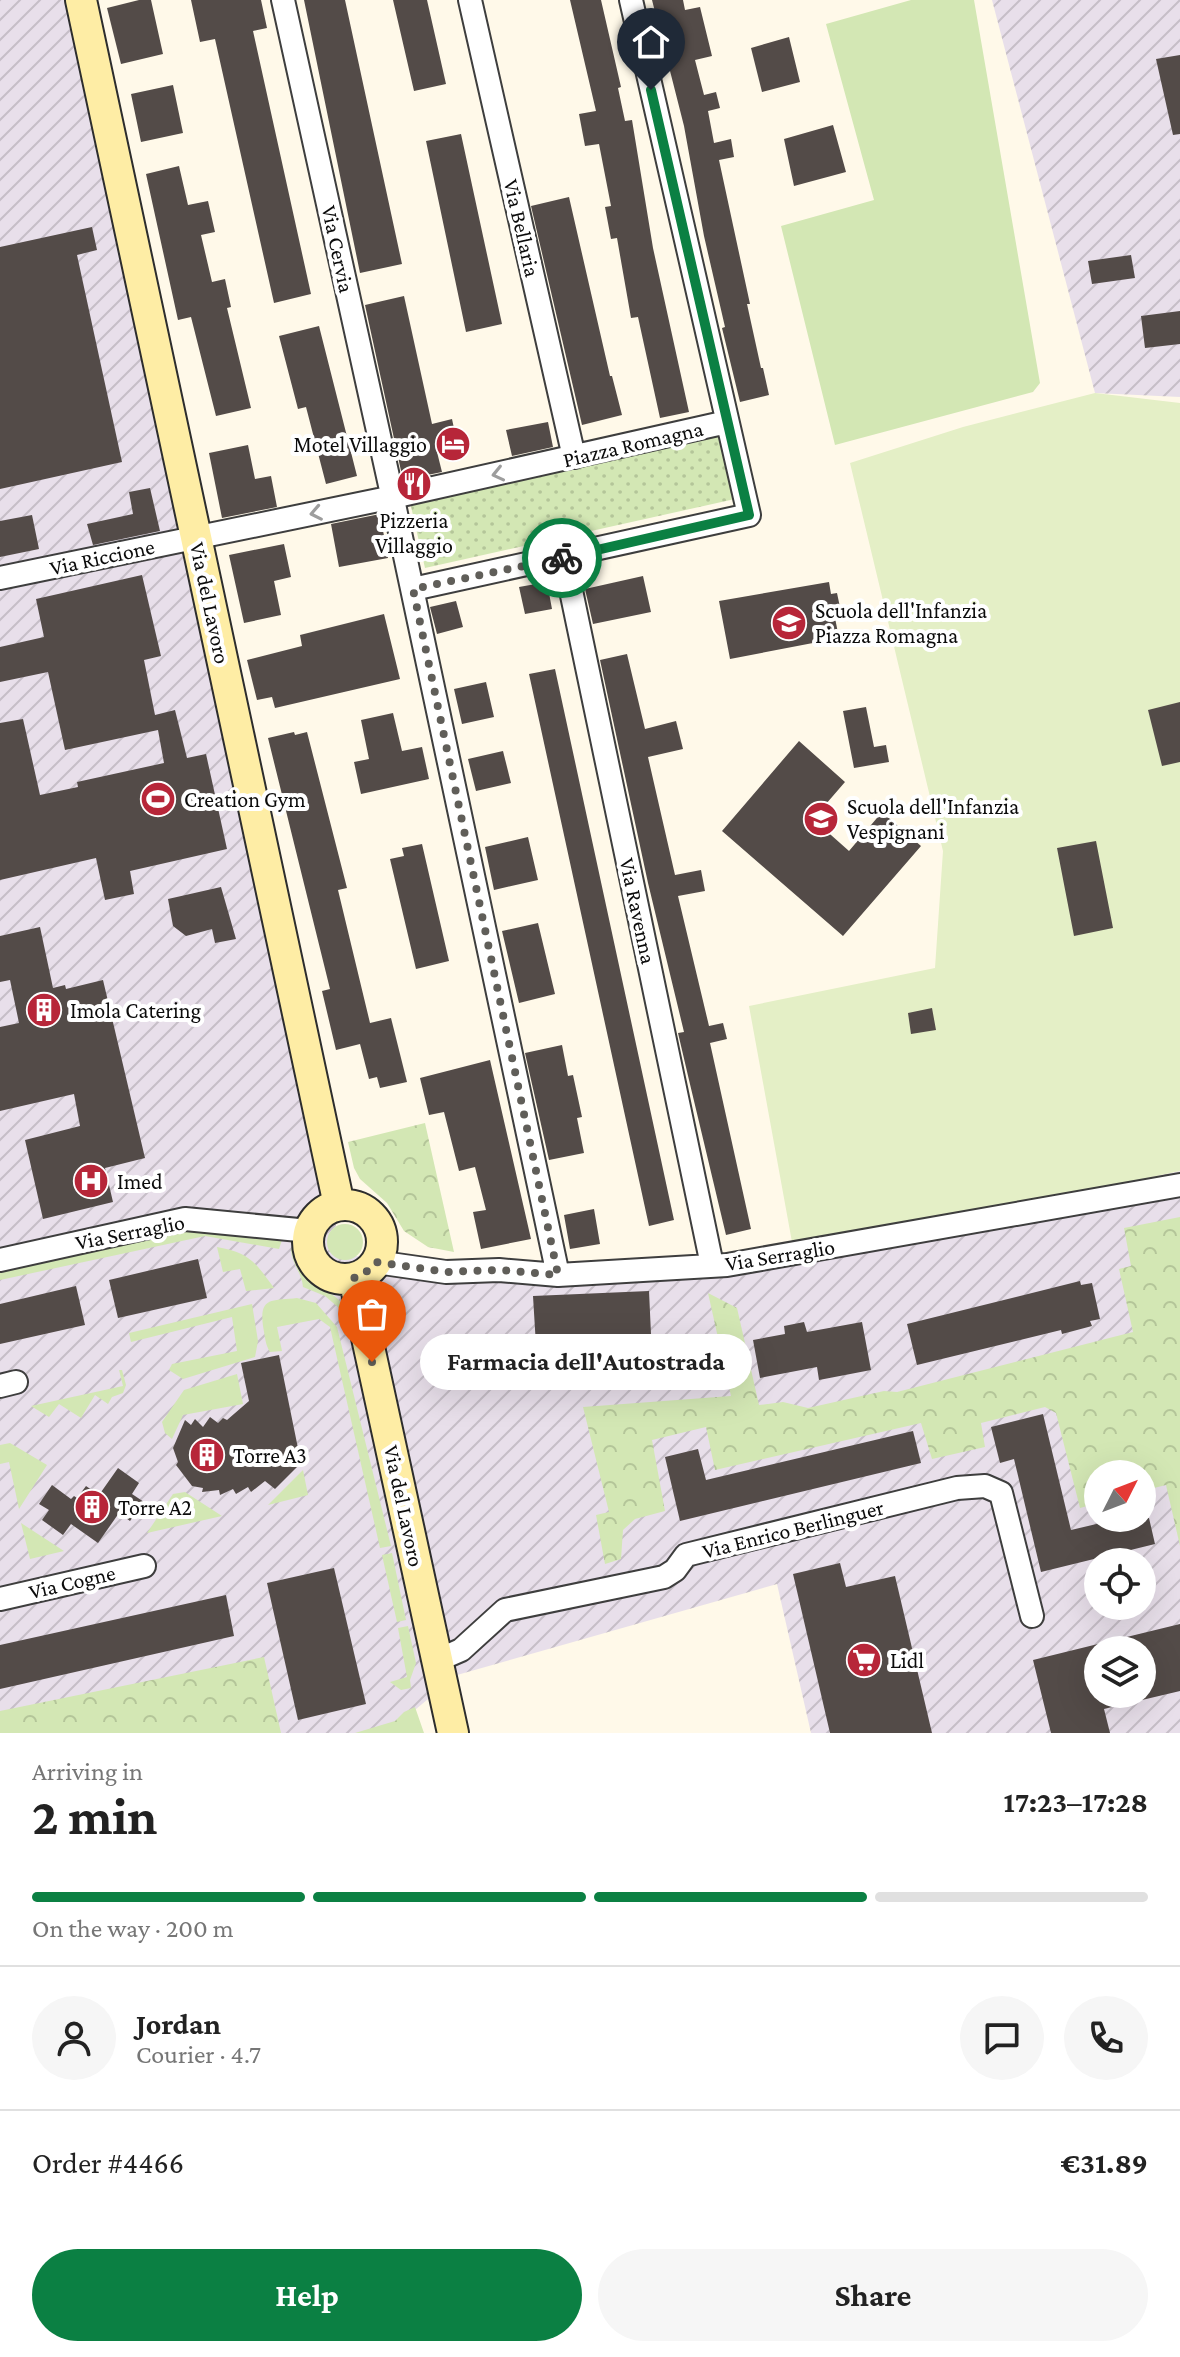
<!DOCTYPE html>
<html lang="en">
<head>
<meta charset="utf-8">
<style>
  :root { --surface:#fff; --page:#f6f6f6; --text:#222; --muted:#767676; --line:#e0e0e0; --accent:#0b8043 }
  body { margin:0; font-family:"Crimson Pro",serif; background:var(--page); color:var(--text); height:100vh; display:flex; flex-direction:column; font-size:30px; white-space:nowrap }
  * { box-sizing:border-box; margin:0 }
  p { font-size:26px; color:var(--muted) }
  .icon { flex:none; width:44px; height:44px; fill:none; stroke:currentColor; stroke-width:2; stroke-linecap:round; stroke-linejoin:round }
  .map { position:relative; height:1733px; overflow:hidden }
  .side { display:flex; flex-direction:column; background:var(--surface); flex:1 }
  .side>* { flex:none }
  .needle { width:52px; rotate:48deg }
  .controls { position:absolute; left:1084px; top:1460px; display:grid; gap:16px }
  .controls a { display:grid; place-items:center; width:72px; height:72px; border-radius:50%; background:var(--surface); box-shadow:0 8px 32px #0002; font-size:40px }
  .pin { position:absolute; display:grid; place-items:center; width:68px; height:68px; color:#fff; margin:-82px -34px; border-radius:50% 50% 50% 0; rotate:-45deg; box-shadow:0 0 8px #0007 }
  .pin .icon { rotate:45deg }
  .courier { position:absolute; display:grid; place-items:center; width:80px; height:80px; margin:-40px; border:6px solid #0b8043; border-radius:50%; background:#fff; color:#222; box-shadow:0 2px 10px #0007 }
  .bubble { position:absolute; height:56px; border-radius:28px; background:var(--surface); box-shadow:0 8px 32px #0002; font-size:26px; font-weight:700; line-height:56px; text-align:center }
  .overview em { font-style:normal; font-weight:700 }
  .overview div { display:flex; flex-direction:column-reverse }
  .overview { display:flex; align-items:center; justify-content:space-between; height:136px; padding:0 32px }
  h1 { font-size:52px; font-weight:700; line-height:60px }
  .bar { display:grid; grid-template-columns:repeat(4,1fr); gap:12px 8px; align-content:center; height:96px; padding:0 32px }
  .bar i { height:10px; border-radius:6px; background:var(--line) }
  .bar .active { background:var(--accent) }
  .bar p { grid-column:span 4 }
  .line { display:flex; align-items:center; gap:20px; padding:0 32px; border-top:2px solid var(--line) }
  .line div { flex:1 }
  .round { display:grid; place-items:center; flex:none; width:84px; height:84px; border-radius:42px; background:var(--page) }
  .primary-button { display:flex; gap:16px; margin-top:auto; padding:16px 32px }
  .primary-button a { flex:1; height:92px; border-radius:48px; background:var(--accent); color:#fff; font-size:32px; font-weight:700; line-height:92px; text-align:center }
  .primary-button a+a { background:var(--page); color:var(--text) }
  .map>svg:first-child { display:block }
  .industrial { fill:url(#industrial-furrows); fill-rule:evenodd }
  .grass { fill:#d3e7b4 }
  .park { fill:url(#park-crowns) }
  .garden { fill:url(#garden-dots) }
  .pitch { fill:#e4efc6 }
  .building { fill:#534b48 }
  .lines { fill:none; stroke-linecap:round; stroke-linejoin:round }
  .minor-casing { stroke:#3e3e3e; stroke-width:26 }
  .secondary-casing { stroke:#2d2d2d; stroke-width:34 }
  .minor { stroke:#fff; stroke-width:22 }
  .secondary { stroke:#feeda5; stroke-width:30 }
  .oneway { stroke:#9d9d9d }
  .done { stroke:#605e59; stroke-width:8; stroke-dasharray:0 14.4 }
  .route { stroke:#0b8043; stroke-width:10 }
  .labels { text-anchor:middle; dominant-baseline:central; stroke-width:8; stroke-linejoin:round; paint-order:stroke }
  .street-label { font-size:22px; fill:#0b0b0b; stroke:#fff }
  .poi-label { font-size:22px; fill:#0b0b0b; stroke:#fff; text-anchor:start }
</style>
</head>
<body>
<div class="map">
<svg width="1180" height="1733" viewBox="0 0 1180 1733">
  <defs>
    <pattern id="industrial-furrows" width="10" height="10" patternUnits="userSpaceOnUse" patternTransform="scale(2)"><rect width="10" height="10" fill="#e8dfea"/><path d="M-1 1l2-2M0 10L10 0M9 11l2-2" fill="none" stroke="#c6bec7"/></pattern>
    <pattern id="park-crowns" width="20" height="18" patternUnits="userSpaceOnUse" patternTransform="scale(2)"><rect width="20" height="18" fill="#d3e7b4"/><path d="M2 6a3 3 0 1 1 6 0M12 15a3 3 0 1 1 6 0" fill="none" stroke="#b4c599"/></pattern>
    <pattern id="garden-dots" width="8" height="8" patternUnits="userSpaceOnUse" patternTransform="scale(2)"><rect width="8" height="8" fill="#d3e7b4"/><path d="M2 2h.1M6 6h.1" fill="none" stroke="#b4c599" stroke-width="1.8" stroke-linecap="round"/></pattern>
  </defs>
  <rect width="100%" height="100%" fill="#fff9e9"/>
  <path class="industrial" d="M0,0H73L257,883L342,1252L404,1269L530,1280L794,1253L1180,1171V1733H811L777,1584L457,1675L398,1724L373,1733H0ZM1098,1474H1142V1518H1098ZM1098,1562H1142V1606H1098ZM1098,1650H1142V1694H1098Z
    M992,0H1180V397L1095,393Z"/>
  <path class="grass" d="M911,0H974L1040,383L1033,392L835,445L781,226L874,200L826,24Z
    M327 1242a18 18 0 1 1 36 0a18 18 0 1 1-36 0Z
    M184,1230L252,1233L282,1240L279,1249L205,1236L0,1280V1271Z
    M217,1247C250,1253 255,1262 274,1288L246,1291L240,1269L223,1272Z
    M291,1248C302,1256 302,1272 312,1281C322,1291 335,1293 343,1305L339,1308L325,1296L303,1287C302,1273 291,1263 291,1248Z
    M297,1298L316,1303L337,1327L391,1546L380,1548L330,1327L319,1319L277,1327L282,1351L270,1352C265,1344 265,1336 263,1326C259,1296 273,1301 297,1298Z
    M252,1304L258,1341L255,1357L183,1379L169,1370L172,1364L237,1351L232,1317L131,1342L129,1333Z
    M119,1370H122L126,1385L123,1393L112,1397L108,1404L95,1395L81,1418L59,1404L49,1417L31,1406L123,1386Z
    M237,1374L243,1404L183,1415L172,1439L165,1433L162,1422L184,1390Z
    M10,1443L47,1465L19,1509L9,1462L0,1464V1445Z
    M303,1470L308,1495L268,1505Z
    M185,1492L222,1516L147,1533L173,1494Z
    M21,1523L64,1551L30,1559Z
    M392,1553L406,1620L397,1622L382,1555Z
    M408,1626L416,1663L410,1680L411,1688L401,1690L390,1682L407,1677L398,1628Z"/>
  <path class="park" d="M425,1123L454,1252L428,1247L404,1231L387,1203L360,1179L354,1168L348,1142Z
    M1180,1217V1546L1166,1485L1142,1491V1474H1098V1503L1080,1508L1056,1413L1045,1407L981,1423L985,1447L932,1459L921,1423L715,1470L706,1427L652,1440L665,1511L635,1519L623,1530L621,1559L605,1564L596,1515L609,1512L583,1407L731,1396L708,1293L737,1308L759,1405L783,1402L808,1408L884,1391L897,1392L1133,1332L1119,1269L1131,1266L1124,1228Z
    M264,1657L281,1733H0V1711Z
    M415,1707L424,1733H355L395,1721L404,1712Z"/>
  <path class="garden" d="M720,433L735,499L425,568L410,502Z"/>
  <path class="pitch" d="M1095,393L1180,403V1171L794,1253L749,1006L935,968L943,851L850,463L963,427Z"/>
  <path class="building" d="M139,0H151L163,54L121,64L107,8Z
    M191,0H261L267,28L253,31L311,294L274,303L215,39L200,42Z
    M304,0H345L402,264L360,273Z
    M393,0H427L446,84L414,91Z
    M570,0H601L621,87L618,88L625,121L632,120L653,248L689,412L660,418L638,317L631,318L617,238L611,239L605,207L611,206L599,144L585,146L579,114L596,111Z
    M652,0H683L685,10L700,7L712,56L695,60L704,95L716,92L720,108L708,111L714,143L731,139L734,157L719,160L750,304H747L761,368H763L769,395L740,402L722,328L725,327L704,236L684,126Z
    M789,37L800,82L762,92L751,48Z
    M1180,55V134L1173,135L1156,59Z
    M173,85L183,133L141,142L131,94Z
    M833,125L846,172L794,186L784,139Z
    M461,134L502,324L466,332L426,141Z
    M179,166L188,205L208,201L215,232L201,235L212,282L225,279L231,307L227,308L251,408L216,416L191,317L178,320L146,174Z
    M569,197L610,376H612L622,415L582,425L531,206Z
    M92,227L97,250L77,255L122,462L0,489V247Z
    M1131,255L1135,278L1092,284L1088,261Z
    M404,296L432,424L452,419L458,447L437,452L442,472L403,480L365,305Z
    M1180,311V344L1145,348L1141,316Z
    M319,326L357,476L326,484L306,407L298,409L279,336Z
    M548,422L553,447L512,456L506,430Z
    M248,445L255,479L271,476L277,507L222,518L209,453Z
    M150,488L160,531L93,545L87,524L133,514L129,492Z
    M380,514L388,558L339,567L331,524Z
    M32,515L39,549L0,557V521Z
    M284,544L291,577L274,581L281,615L244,623L229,555Z
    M142,575L161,656L144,660L155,715L175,710L187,758L206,754L227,849L130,871L134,894L105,900L96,858L0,880V723L23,719L40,795L78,787L77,782L164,763L158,730L65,750L48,672L0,682V647L44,637L36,599Z
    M643,576L651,612L593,624L585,589Z
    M547,582L552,609L525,614L519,587Z
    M829,582L831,594L837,593L841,612L834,613L839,638L730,659L719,601Z
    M456,601L463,627L437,634L430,607Z
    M384,614L400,679L275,708L272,697L257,700L247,660L302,646L300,635Z
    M627,654L645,729L676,721L683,749L648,757L675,875L701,870L705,891L678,896L709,1026L723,1023L727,1039L710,1043L751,1229L726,1235L689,1080L678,1033L684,1032L648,883L600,660Z
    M555,669L674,1220L649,1226L529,674Z
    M486,682L494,717L462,724L454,689Z
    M1180,702V762L1162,766L1148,710Z
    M866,707L874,747L886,745L889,762L854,768L843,711Z
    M393,713L402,751L422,747L429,779L361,794L354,762L369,759L361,720Z
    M294,732L295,735L307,732L347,888L338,890L370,1023L391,1018L407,1082L380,1088L377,1077L369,1079L360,1044L336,1050L322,991L330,989L268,738Z
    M799,741L845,782L813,819L849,851L882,812L921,846L843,936L722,831Z
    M503,751L511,783L476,791L468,759Z
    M528,837L538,880L494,890L485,847Z
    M1096,841L1113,928L1074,936L1057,848Z
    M422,844L449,961L416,969L390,859L404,856L402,848Z
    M221,887L236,939L215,943L212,929L186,936L173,926L168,899Z
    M538,923L555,994L519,1003L502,931Z
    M40,927L53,988L65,985L66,989L103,980L145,1158L105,1168L113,1202L43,1219L25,1140L80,1126L74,1094L0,1111V1027L19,1023L10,980L0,982V936Z
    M932,1008L936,1030L911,1034L908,1013Z
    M562,1045L568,1076L573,1075L582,1117L577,1118L584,1153L549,1160L525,1053Z
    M490,1060L531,1239L481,1249L473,1212L486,1210L475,1167L459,1171L444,1112L429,1115L420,1078Z
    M594,1209L600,1244L570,1249L564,1215Z
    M198,1259L207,1298L118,1318L109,1280Z
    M1080,1281L1081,1285L1092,1283L1100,1319L1090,1321L1092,1326L1062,1334L1061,1330L917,1365L907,1324Z
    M76,1286L85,1325L0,1344V1304Z
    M649,1291L652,1356L537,1362L533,1296Z
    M804,1322L807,1332L862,1322L871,1370L819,1380L817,1367L760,1378L753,1340L785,1334L784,1326Z
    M279,1355L301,1463L275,1489L265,1481L251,1492L248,1487L236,1494L233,1489L220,1495L219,1490L202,1492L203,1488L192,1486L176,1465L178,1462L173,1448L185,1420L191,1425L195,1419L203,1427L210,1417L218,1423L223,1418L227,1420L249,1401L241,1363Z
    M1043,1414L1071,1530L1122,1518H1149L1155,1544L1041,1572L1014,1459L1000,1463L991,1427Z
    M913,1431L921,1463L680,1521L665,1457L698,1449L706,1480Z
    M118,1468L139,1483L132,1494L144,1502L130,1521L119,1513L98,1543L71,1524L63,1535L42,1520L49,1510L39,1504L52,1485L71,1499L74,1496L77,1498L86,1486L99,1495Z
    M840,1563L846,1587L895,1576L932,1733H830L793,1574Z
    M334,1568L366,1704L298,1720L267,1583Z
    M226,1595L234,1636L0,1689V1645Z
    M1180,1624V1691L1142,1700V1650H1099L1098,1644Z
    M1098,1644V1694H1140V1700L1104,1709L1110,1733H1051L1033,1660Z"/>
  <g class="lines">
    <defs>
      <path id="minor" d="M283,0L391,490L558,1275
        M470,0L574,457
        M564,557L712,1265
        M0,578L393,497L727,422
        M413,589L749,515L631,0
        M0,1260L185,1219L309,1231
        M376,1262L446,1272L499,1270L558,1275L727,1265L1180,1185
        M0,1386L16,1382
        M0,1599L144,1566
        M438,1660L461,1650L505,1610L664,1577L675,1570L686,1555L957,1488L985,1486L1001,1493L1032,1616"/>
      <path id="secondary" d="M81,0L339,1205
        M308 1242a37 37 0 1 1 74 0a37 37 0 1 1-74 0Z
        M354,1278L453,1733"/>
    </defs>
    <use href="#minor" class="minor-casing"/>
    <use href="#secondary" class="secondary-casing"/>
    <use href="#minor" class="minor"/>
    <use href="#secondary" class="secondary"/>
  </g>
  <defs><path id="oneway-chevron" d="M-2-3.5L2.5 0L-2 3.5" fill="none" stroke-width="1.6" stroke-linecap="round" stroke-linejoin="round" transform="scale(2)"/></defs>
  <g class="oneway">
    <use href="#oneway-chevron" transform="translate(498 474) rotate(167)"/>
    <use href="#oneway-chevron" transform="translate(316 513) rotate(169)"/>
  </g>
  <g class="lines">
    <path class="done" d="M372,1362L354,1278L363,1275L376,1262L446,1272L499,1270L558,1275L413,589L562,558"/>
    <path class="route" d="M562,558L749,515L651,90"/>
  </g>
  <defs>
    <symbol id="hotel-disc" viewBox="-11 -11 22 22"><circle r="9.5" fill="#b72639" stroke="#fff"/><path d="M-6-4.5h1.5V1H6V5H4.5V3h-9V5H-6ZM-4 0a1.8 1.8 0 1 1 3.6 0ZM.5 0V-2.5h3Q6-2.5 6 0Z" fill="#fff"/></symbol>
    <symbol id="restaurant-disc" viewBox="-11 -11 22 22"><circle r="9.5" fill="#b72639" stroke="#fff"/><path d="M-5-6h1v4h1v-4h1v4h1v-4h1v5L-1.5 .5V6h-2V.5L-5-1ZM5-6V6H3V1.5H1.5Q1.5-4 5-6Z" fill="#fff"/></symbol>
    <symbol id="school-disc" viewBox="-11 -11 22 22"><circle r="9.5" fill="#b72639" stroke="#fff"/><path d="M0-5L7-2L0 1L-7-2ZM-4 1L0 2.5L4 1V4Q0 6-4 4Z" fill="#fff"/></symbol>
    <symbol id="stadium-disc" viewBox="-11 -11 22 22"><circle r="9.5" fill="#b72639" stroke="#fff"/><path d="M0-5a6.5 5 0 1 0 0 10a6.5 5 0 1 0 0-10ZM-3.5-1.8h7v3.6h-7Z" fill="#fff"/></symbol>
    <symbol id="building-disc" viewBox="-11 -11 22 22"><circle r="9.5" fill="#b72639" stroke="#fff"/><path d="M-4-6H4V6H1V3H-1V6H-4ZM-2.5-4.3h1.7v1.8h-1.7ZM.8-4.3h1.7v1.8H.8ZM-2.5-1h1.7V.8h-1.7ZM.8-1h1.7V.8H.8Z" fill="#fff"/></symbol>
    <symbol id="hospital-disc" viewBox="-11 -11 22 22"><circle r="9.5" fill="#b72639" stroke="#fff"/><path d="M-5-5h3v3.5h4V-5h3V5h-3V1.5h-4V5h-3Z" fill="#fff"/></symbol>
    <symbol id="supermarket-disc" viewBox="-11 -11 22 22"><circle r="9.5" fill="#b72639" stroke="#fff"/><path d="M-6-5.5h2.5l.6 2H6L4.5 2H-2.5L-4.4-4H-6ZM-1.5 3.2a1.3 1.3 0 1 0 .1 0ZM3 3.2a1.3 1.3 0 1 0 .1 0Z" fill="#fff"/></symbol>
  </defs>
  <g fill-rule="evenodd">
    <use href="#hotel-disc" x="433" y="424" width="40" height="40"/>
    <use href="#restaurant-disc" x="394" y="464" width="40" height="40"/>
    <use href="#school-disc" x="769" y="603" width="40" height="40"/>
    <use href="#stadium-disc" x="138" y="779" width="40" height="40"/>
    <use href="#school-disc" x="801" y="799" width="40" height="40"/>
    <use href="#building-disc" x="24" y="990" width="40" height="40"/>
    <use href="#hospital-disc" x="71" y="1161" width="40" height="40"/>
    <use href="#building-disc" x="187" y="1435" width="40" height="40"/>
    <use href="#building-disc" x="72" y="1487" width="40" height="40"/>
    <use href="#supermarket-disc" x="844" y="1640" width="40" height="40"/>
  </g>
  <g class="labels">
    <g class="street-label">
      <text transform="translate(522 228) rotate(77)">Via Bellaria</text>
      <text transform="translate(338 249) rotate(78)">Via Cervia</text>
      <text transform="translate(633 444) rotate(-13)">Piazza Romagna</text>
      <text transform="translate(102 557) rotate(-12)">Via Riccione</text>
      <text transform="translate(210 603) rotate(78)">Via del Lavoro</text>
      <text transform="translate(638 911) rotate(78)">Via Ravenna</text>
      <text transform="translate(130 1232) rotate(-11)">Via Serraglio</text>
      <text transform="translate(780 1255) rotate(-9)">Via Serraglio</text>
      <text transform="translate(404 1506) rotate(78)">Via del Lavoro</text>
      <text transform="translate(793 1529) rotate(-14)">Via Enrico Berlinguer</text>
      <text transform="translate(72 1582) rotate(-13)">Via Cogne</text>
    </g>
    <g class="poi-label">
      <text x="427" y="444" text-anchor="end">Motel Villaggio</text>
      <text x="414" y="520" text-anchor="middle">Pizzeria<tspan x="414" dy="25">Villaggio</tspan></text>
      <text x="815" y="610">Scuola dell'Infanzia<tspan x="815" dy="25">Piazza Romagna</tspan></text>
      <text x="184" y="799">Creation Gym</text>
      <text x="847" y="806">Scuola dell'Infanzia<tspan x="847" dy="25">Vespignani</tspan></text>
      <text x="70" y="1010">Imola Catering</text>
      <text x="117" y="1181">Imed</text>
      <text x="233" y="1455">Torre A3</text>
      <text x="118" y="1507">Torre A2</text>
      <text x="890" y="1660">Lidl</text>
    </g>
  </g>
</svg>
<div class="controls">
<a><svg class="needle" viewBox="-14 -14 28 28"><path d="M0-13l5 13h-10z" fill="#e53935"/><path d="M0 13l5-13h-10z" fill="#767676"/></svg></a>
<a><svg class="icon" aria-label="locate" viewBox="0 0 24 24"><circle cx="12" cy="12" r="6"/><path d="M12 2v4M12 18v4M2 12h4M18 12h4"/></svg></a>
<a><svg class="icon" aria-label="layers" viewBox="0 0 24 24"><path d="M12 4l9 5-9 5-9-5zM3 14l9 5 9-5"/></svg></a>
</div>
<div class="pin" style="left:372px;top:1362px;background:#ea580c"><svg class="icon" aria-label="bag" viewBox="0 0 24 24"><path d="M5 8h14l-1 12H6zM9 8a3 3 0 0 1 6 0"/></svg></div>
<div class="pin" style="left:651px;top:90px;background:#1f2937"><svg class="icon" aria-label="home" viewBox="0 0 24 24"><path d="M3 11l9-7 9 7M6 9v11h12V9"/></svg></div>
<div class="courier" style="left:562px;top:558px"><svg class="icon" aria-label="bike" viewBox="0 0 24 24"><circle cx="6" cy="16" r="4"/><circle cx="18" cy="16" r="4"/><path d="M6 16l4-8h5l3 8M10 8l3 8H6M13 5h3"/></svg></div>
<div class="bubble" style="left:420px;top:1334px;width:332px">Farmacia dell'Autostrada</div>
</div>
<section class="side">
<div class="overview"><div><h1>2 min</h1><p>Arriving in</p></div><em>17:23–17:28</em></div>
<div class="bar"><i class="active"></i><i class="active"></i><i class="active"></i><i></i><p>On the way · 200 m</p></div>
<div class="line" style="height:144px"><a class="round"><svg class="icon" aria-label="person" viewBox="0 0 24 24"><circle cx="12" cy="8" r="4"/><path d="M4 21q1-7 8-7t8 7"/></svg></a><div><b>Jordan</b><p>Courier · 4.7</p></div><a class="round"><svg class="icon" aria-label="chat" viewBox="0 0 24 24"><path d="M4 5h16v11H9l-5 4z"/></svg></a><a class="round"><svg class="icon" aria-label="phone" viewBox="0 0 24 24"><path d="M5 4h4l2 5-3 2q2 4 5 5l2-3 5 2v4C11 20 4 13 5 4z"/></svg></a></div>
<div class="line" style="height:104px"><div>Order #4466</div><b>€31.89</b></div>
<div class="primary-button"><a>Help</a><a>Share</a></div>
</section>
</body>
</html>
